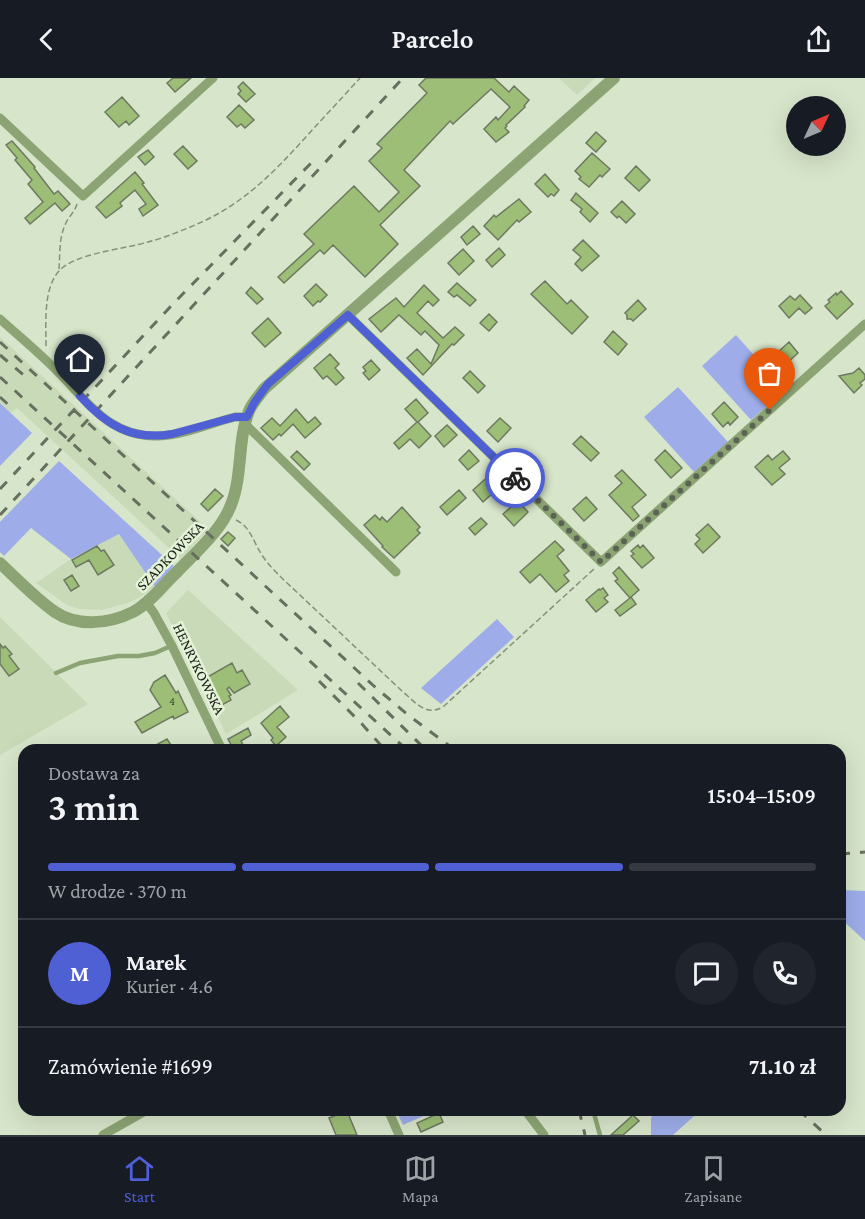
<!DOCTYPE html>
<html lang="pl">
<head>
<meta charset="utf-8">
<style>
  :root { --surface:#171b24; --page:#20242c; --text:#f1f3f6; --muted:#9ea1a6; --line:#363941; --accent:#4f5fd4 }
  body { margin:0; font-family:"Crimson Pro",serif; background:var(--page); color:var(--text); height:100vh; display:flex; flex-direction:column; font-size:22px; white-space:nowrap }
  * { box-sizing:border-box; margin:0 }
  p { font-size:20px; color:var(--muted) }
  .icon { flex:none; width:33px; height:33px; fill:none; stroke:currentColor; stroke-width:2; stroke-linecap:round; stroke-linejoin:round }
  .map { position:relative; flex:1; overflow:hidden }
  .side { position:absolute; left:18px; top:666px; width:828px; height:372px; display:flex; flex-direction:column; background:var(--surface); border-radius:18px; box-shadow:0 6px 24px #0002 }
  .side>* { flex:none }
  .needle { width:39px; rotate:46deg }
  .tools { position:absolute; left:786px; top:18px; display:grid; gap:12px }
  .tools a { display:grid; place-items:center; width:60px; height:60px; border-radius:50%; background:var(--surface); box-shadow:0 6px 24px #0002; font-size:30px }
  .pin { position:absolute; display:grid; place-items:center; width:51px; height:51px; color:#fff; margin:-62px -26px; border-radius:50% 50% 50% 0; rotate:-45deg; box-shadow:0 0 6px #0007 }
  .pin .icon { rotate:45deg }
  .courier { position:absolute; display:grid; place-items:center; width:60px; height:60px; margin:-30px; border:4px solid #4f5fd4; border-radius:50%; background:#fff; color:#222; box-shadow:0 2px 8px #0007 }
  .headline em { font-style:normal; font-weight:600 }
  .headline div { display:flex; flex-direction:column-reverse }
  .headline { display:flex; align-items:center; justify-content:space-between; height:102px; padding:0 30px }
  h1 { font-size:39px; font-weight:600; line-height:45px }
  .bar { display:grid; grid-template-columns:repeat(4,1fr); gap:9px 6px; align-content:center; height:72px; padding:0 30px }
  .bar i { height:8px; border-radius:4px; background:var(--line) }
  .bar .active { background:var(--accent) }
  .bar p { grid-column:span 4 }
  .line { display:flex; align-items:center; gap:15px; padding:0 30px; border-top:2px solid var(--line) }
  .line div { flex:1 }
  .round { display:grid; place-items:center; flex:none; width:63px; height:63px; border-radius:32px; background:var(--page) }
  header { display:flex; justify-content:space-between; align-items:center; height:78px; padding:0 30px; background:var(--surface); font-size:27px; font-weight:600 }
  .tabs { display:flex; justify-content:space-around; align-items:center; height:84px; border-top:2px solid var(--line); background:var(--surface); font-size:16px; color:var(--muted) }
  .tabs a { display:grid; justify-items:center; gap:3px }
  .tabs .active { color:var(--accent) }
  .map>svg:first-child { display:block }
  .built { fill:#c9dab9 }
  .green { fill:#9eade9 }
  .building { fill:#9cbe76; stroke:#6d7961; stroke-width:1.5 }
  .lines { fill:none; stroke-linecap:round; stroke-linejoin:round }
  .path { stroke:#86907d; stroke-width:1.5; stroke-dasharray:6 3; stroke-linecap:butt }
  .service { stroke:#8ca473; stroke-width:4.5 }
  .minor { stroke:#8ca473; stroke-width:9 }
  .tertiary { stroke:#8ca473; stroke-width:12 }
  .rail { stroke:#676f5f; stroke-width:3; stroke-dasharray:10 10; stroke-linecap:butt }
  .done { stroke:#5b6354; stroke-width:6; stroke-dasharray:0 10.8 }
  .route { stroke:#4f5fd4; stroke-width:8 }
  .labels { text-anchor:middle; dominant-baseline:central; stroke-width:5; stroke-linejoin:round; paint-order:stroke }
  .number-label { font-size:12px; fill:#39452c }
  .street-label { font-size:15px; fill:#181d14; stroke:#e4f2d7 }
</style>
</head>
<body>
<header><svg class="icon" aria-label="back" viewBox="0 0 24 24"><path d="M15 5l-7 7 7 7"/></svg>Parcelo<svg class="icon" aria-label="share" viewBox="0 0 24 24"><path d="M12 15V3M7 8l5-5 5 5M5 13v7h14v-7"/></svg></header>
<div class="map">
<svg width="865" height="1057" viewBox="0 0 865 1057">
  <rect width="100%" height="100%" fill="#d7e5ca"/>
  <path class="built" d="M559,0H595L577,17Z
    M0,259L208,451L181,481L17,330L11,335L0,325Z
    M119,456L155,509L140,519L128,525L102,532L79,531L67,527L36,505L71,481Z
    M188,512L298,612L226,656L166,535Z
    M0,539L88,626L0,677Z"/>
  <path class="green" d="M736,257L785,312L751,342L702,288Z
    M678,309L728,364L694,394L644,339Z
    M0,325L32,355L0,388Z
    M59,383L174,488L155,509L119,456L71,481L31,450L4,478L0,474V444Z
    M497,541L514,559L441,626L421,610Z
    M840,812L865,813V863L840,840Z
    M396,1032H437L403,1047Z
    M656,1032H701L673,1057H651V1040Z"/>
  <path class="building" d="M173,0H191L175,14L167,5Z
    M426,0H494L509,14L514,8L529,22L524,28L525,29L506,47L507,48L505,50L509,54L496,64L484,51L496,39L498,42L510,29L491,11L453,46L450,43L404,92L420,108L380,147L398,166L365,199L333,167L324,176L320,172L284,205L278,199L314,166L304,156L354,108L379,134L399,114L369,83L382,70L377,66L427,15L419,7Z
    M243,4L255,16L246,24L238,16L241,13L238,9Z
    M122,19L139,38L129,47L126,43L119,49L105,34Z
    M239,27L254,42L245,50L241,46L237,49L227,39Z
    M596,54L606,63L596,74L586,65Z
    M12,63L35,89L34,90L54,116L58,113L70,126L62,133L55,125L30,146L25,140L43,124L28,106L32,102L15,82L17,80L6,67Z
    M183,68L197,83L188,91L174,76Z
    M148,72L154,79L145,87L138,79Z
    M592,75L610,91L602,99L600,97L589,109L579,101L581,99L575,93Z
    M636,88L650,102L639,113L625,100Z
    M135,94L144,105L142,106L158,127L143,138L139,131L146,126L135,112L120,125L122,128L106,140L96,129Z
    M545,96L559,112L554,118L551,116L548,119L535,106Z
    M576,115L598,135L590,144L580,134L582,131L571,122Z
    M519,121L531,134L519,144L517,142L498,162L484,148L494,137L496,139Z
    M622,123L635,136L626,145L619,138L617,140L611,134Z
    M473,148L480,156L467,167L461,159Z
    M583,162L599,178L582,193L575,186L581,179L573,172Z
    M499,170L505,177L492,189L486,182Z
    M463,171L474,183L459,197L448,185Z
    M545,203L567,226L571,222L588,239L572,256L531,216Z
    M457,205L476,222L470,228L457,217L454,219L448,214Z
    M316,206L327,217L320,224L318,223L313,228L304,218Z
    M424,207L439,222L433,228L428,223L417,235L443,260L455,249L464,257L454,267L452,266L423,297L407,280L417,271L431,286L439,267L425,253L421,257L399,237L381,254L369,241L396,220L404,229Z
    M251,209L263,221L257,226L246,215Z
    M841,213L853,226L837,241L825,228L830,224L828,222L836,215L837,217Z
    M800,217L812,230L805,236L799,230L789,240L779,228L790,218L795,222Z
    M638,222L646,231L633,243L631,241H627V237L625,235Z
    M489,236L497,244L489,253L480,245Z
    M268,240L281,255L265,269L252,255Z
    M613,253L627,266L618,277L604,264Z
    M789,264L798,275L786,286L778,278V274Z
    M330,276L339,286L335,290L344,300L336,307L327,298L323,301L314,290Z
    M371,282L380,292L369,302L363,295L366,293L363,289Z
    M859,290L865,297V301L860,305L862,307L854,315L839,298L853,295Z
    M470,293L485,308L478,315L463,300Z
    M416,321L428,335L418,344L431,358L419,370L410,361L399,371L394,365L417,344L405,331Z
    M724,324L738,339L730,347L728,344L723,349L712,336Z
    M296,331L308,345L315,339L321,346L305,360L293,346L281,358L279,356L273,362L261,350L272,340L280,348Z
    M500,340L511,350L498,364L487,353Z
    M447,347L457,357L444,369L435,358Z
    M581,358L599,375L591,383L573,366Z
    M469,372L479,383L468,392L459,382Z
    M665,372L682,390L671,400L655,382Z
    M297,373L310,386L304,392L291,379Z
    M783,373L790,381L779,390L785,396L772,407L755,389L768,377L772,382Z
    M622,392L646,417L632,429L639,438L633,443L609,417L622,405L615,398Z
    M492,395L503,406L483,424L473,412Z
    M215,411L223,418L208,433L201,426Z
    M459,412L466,420L447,437L440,429Z
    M586,419L597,431L584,443L573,431Z
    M518,423L528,434L514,448L503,436Z
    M402,429L420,449L417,452L420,455L394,480L382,469L383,468L364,447L375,437L380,442L382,439L387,444Z
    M481,440L487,446L475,457L469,450Z
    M708,446L720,459L703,475L695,466L700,461L696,457Z
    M228,454L235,460L228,468L221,461Z
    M555,463L564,472L557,478L569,493L564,497L569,503L556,514L540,496L530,505L520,494Z
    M638,467L640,470L643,467L654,480L642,490L631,478L634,476L631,473Z
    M97,468L101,473L104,472L114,487L98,497L89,482L76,489L72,482Z
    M619,489L639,512L631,519L636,526L620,538L615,532L630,520L615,503L618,501L613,495Z
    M72,497L79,508L71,513L64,502Z
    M603,510L608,517L604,520L608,524L596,534L586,522L599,511L600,512Z
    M0,566L3,570L5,568L12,576L9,578L19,591L9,598L0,586Z
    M232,585L237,595L242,592L250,606L234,615L229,609L227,611L231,617L229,618L231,622L220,628L204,601Z
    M165,597L176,615L178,613L188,634L174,641L173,638L142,655L135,644L161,629L150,612L154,604Z
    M280,628L289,639L277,649L286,659L276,668L271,662L273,660L261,645Z
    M248,650L251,657L241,663L246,672H234L228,661Z
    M167,661L174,672H147Z
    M347,1033L357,1057H336L329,1040Z
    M439,1035L443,1044L421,1054L417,1045Z
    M633,1037L639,1043L623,1057H611Z"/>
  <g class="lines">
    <path class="path" d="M59,191C60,177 59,160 65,147C68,139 75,134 77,126
      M46,268C46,245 43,211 59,193C75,175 125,171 148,164C167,159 186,151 204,143C246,123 274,94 305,60C323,40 342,20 360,0
      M236,442C251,449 253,464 262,477C268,487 277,495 285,503L402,613C415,624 427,640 444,628L594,491"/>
    <path class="service" d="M56,595L80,585L118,578H139L155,575L171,568
      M593,1032L600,1057"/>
    <path class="minor" d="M0,40L83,118L213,0
      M348,237L601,484L865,246
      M0,241C20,259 42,277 61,297C90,327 112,360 159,358C184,357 211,345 235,339H247
      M245,346L396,494
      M146,524L154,535L172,568L222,672
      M388,1032L399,1057
      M525,1032L544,1057
      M103,1057L147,1032"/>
    <path class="tertiary" d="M0,485C17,501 35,520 55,534C77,549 109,546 133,534C150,525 163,507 177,494C196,474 221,453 231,427C243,397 237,363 249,333C252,325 259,318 264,311L614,0"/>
    <path class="rail" d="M0,264L375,609L408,637L455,672
      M0,277L27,300
      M0,299L407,672
      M0,319L12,330
      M0,411L172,227L317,79
      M0,437L403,0
      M319,603L362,646L385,672
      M358,605L426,672
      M840,776L865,774
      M579,1032L585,1057
      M799,1032L826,1057"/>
  </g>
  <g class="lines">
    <path class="done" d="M515,400L601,484L770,332"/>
    <path class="route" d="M80,318C106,347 132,363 172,356L235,339H247L254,325L268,306L348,237L515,400"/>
  </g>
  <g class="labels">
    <g class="number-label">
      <text x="172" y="623">4</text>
    </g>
    <g class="street-label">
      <text transform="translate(170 478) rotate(-46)">SZADKOWSKA</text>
      <text transform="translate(199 591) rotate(64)">HENRYKOWSKA</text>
    </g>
  </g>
</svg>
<div class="tools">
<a><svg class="needle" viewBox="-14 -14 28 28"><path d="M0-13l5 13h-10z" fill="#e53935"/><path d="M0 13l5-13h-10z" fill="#9ea1a6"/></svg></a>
</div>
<div class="pin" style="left:770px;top:332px;background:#ea580c"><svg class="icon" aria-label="bag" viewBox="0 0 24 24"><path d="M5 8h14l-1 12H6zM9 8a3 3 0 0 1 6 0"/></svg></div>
<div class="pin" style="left:80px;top:318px;background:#1f2937"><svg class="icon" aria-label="home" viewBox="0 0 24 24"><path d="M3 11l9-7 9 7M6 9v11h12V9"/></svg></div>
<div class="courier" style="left:515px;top:400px"><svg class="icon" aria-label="bike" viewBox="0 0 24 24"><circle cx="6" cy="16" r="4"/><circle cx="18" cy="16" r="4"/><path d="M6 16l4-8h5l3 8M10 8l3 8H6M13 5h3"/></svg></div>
<section class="side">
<div class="headline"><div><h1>3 min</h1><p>Dostawa za</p></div><em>15:04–15:09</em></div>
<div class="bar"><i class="active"></i><i class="active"></i><i class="active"></i><i></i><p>W drodze · 370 m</p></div>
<div class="line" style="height:108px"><b class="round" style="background:var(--accent);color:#fff">M</b><div><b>Marek</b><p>Kurier · 4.6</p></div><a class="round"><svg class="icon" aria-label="chat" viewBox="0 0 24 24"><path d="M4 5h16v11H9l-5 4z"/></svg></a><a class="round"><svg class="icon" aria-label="phone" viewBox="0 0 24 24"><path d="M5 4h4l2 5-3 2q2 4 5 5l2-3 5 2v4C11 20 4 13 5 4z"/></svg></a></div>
<div class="line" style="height:78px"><div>Zamówienie #1699</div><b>71.10 zł</b></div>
</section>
</div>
<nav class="tabs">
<a class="active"><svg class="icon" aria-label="home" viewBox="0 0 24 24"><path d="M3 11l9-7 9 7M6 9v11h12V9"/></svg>Start</a>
<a><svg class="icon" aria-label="map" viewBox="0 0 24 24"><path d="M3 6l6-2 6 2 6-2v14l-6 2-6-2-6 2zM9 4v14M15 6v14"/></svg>Mapa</a>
<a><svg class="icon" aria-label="saved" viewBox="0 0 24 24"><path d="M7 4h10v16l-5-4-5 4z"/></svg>Zapisane</a>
</nav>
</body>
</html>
